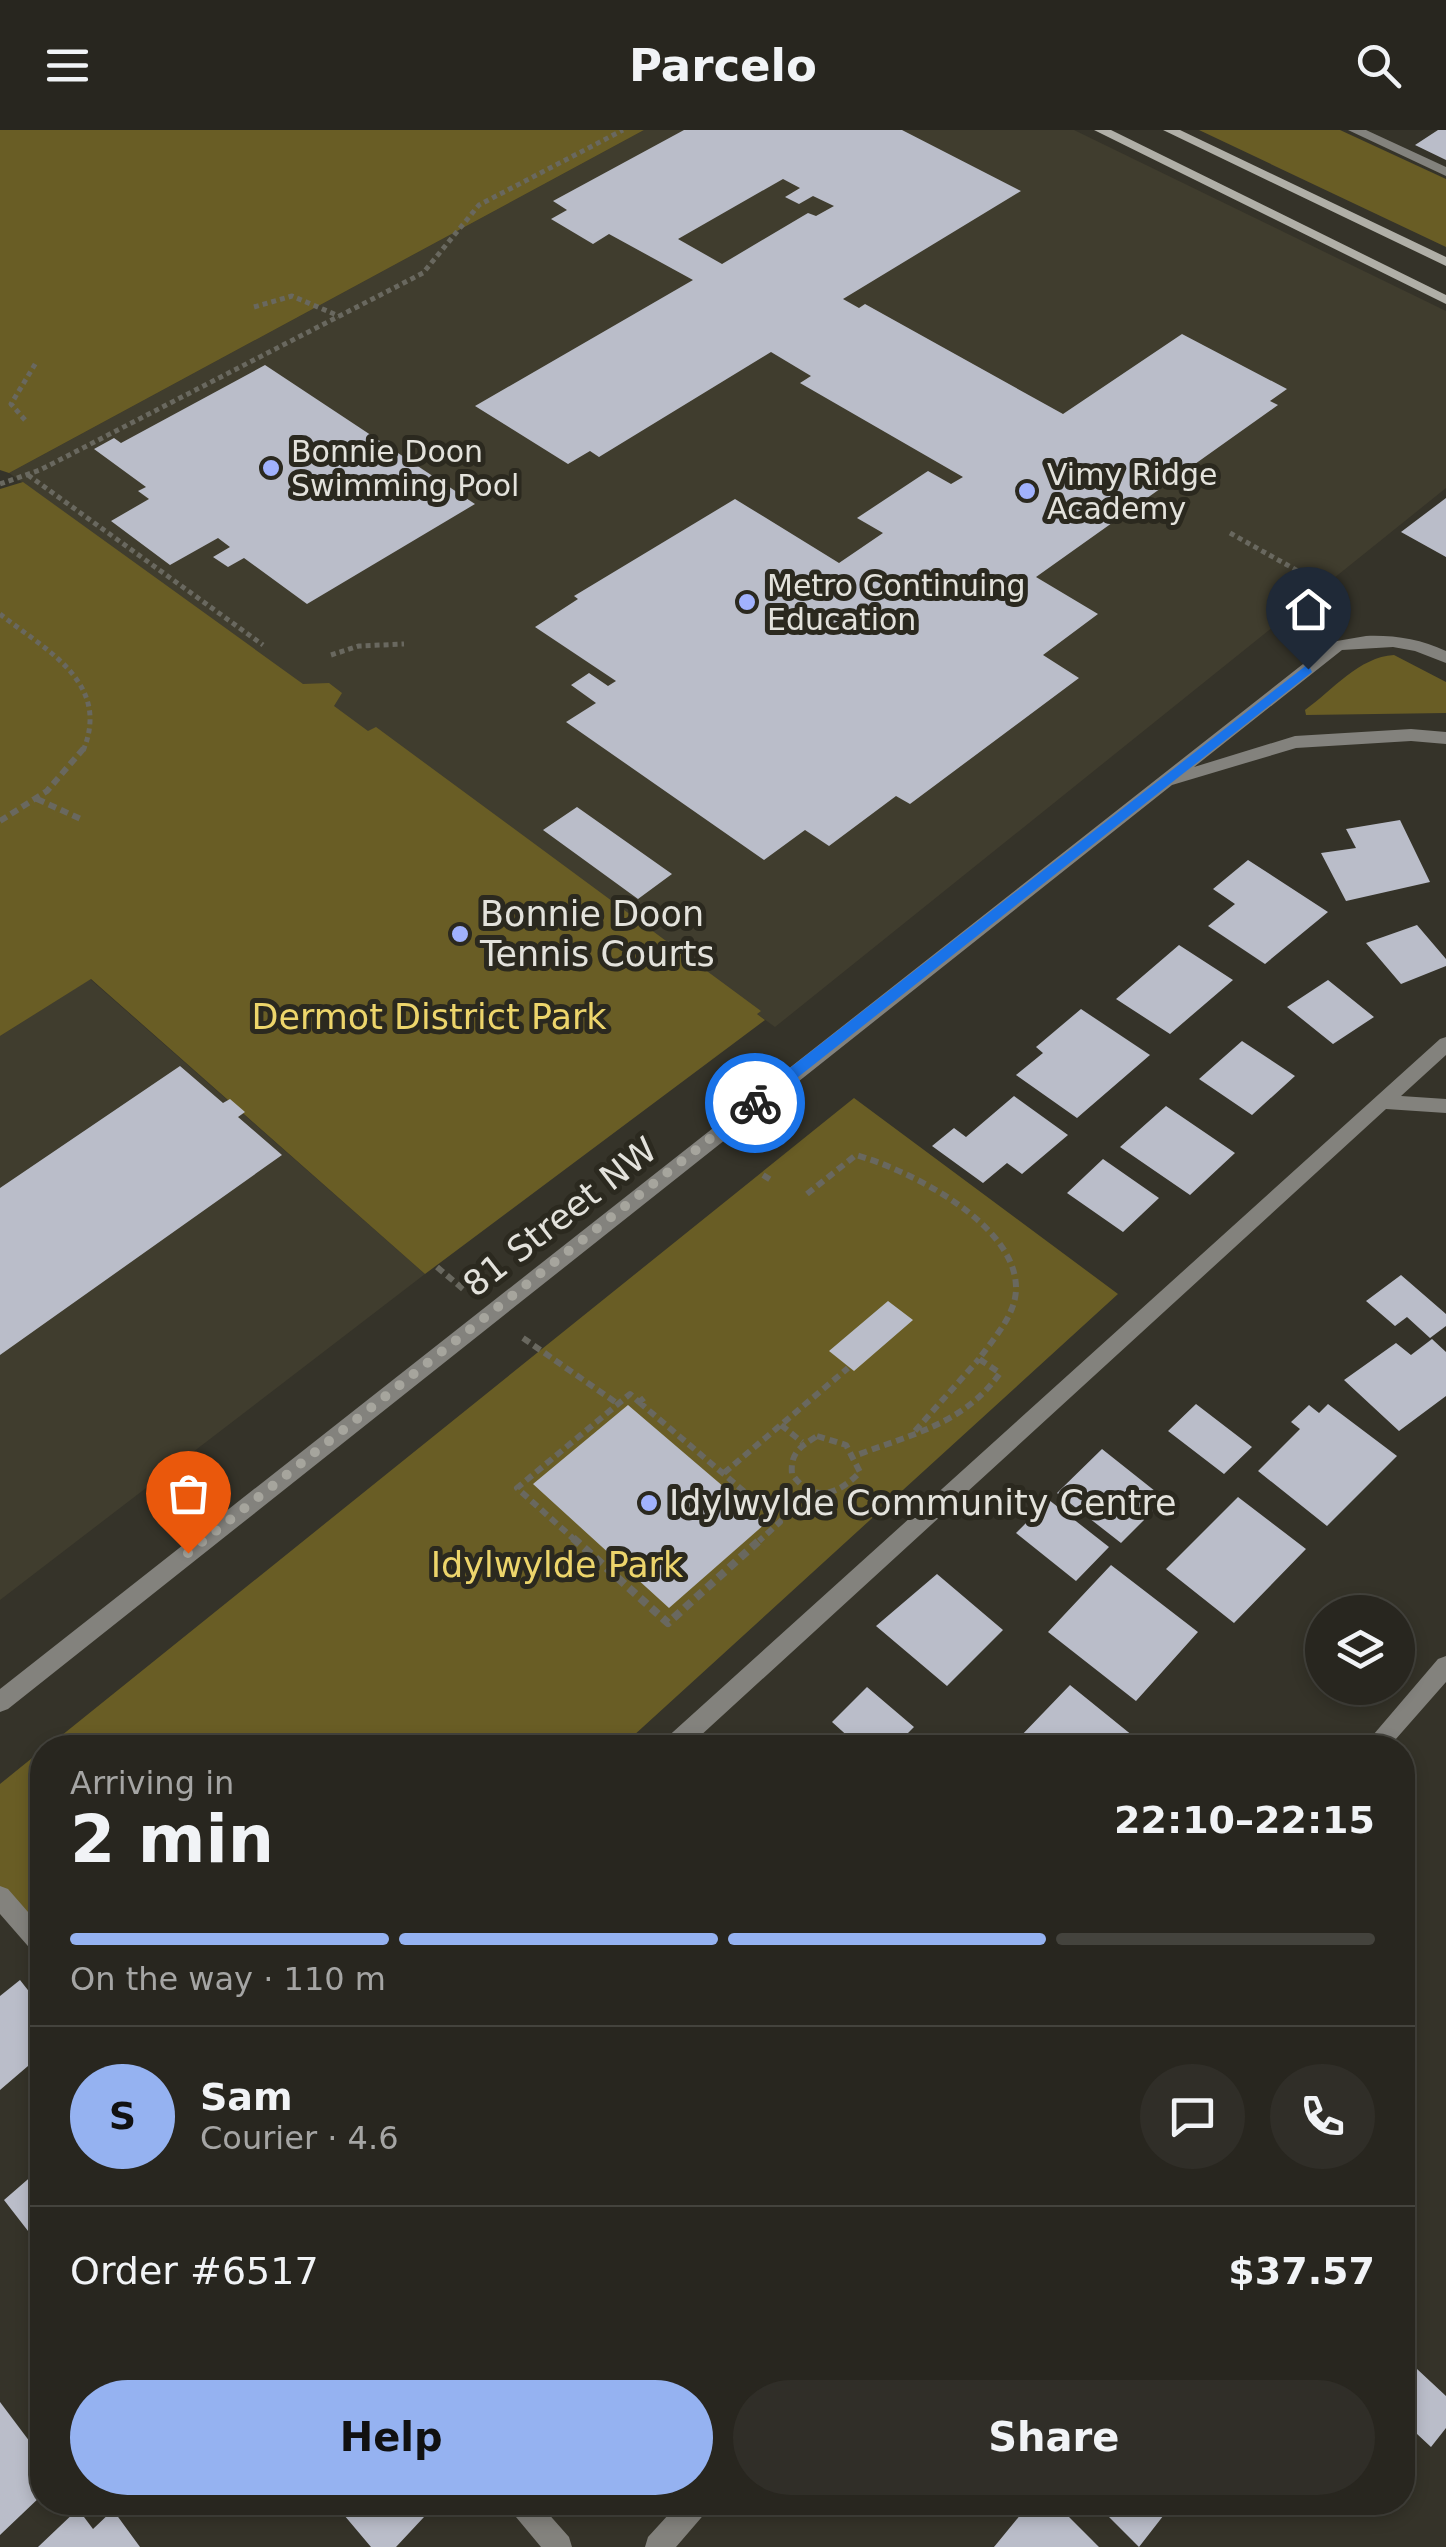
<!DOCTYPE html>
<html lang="en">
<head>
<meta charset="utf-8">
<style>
  :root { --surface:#28261f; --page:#302e28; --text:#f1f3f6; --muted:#a5a5a4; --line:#44433d; --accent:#95b2f1 }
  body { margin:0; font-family:"DejaVu Sans",sans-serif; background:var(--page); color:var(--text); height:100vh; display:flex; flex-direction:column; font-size:38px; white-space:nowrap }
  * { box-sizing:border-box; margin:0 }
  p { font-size:32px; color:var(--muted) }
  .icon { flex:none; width:55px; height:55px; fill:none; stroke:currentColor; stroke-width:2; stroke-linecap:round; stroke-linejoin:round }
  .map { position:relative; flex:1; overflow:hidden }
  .side { position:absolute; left:30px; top:1605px; width:1385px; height:780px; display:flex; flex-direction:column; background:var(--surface); border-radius:40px; box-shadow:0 5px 15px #0003,0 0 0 2px var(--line) }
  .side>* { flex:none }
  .buttons { position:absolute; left:1305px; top:1465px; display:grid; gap:20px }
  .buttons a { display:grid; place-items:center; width:110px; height:110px; border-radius:50%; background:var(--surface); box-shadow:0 5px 15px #0003,0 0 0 2px var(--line); font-size:50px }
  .pin { position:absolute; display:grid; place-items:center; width:85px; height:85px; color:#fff; margin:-102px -42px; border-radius:50% 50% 50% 0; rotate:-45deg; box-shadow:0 0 10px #0007 }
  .pin .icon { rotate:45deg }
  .courier { position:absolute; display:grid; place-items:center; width:100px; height:100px; margin:-50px; border:8px solid #1a73e8; border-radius:50%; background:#fff; color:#222; box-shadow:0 2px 12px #0007 }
  .headline em { font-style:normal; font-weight:800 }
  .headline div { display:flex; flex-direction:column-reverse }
  .headline { display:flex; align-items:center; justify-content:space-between; height:170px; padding:0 40px }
  h1 { font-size:65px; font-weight:800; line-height:75px }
  .bar { display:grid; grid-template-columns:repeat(4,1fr); gap:15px 10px; align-content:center; height:120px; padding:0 40px }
  .bar i { height:12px; border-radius:8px; background:var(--line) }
  .bar .active { background:var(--accent) }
  .bar p { grid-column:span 4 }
  .line { display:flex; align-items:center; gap:25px; padding:0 40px; border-top:2px solid var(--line) }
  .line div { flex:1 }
  .round { display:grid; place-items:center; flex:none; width:105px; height:105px; border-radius:52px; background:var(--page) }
  .cta { display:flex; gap:20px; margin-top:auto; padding:20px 40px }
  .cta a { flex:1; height:115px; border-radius:60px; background:var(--accent); color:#111; font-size:40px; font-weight:800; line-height:115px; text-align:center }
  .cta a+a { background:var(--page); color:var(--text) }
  header { display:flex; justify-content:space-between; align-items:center; height:130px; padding:0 40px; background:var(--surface); font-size:45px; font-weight:800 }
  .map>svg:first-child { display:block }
  .built { fill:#403d2e }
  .green { fill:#695d25 }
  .building { fill:#babdc9; fill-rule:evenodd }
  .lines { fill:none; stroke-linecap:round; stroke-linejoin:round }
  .path-far2 { stroke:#69685f; stroke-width:5; stroke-dasharray:5 4; stroke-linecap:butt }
  .path-far1 { stroke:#69685f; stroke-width:6; stroke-dasharray:8 5; stroke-linecap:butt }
  .path { stroke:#69685f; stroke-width:8; stroke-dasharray:9 6; stroke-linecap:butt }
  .service { fill:#83827d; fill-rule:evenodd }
  .minor { fill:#83827d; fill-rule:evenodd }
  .secondary { fill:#b0afa7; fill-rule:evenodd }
  .route { fill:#1a73e8 }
  .done { stroke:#a6a59d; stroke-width:10; stroke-dasharray:0 18 }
  .poi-dot { fill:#a1b2fd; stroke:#2b291f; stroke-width:4 }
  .labels { text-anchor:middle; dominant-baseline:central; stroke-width:10; stroke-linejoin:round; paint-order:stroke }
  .far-poi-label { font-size:30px; fill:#e3e2dc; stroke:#2b291f; text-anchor:start }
  .poi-label { font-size:35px; fill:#e3e2dc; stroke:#2b291f; text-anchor:start }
  .park-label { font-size:35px; fill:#edd56b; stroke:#2b291f }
  .street-label { font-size:35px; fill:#e3e2dc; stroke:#2b291f }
</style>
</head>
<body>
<header><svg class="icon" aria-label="menu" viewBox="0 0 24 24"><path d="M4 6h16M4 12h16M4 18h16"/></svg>Parcelo<svg class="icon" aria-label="search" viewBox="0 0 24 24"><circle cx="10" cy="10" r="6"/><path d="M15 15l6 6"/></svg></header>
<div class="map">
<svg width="1446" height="2417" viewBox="0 0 1446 2417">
  <rect width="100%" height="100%" fill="#353329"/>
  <path class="built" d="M644,0H1074L1446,181V358L775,897L9,343Z
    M90,849L425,1144L0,1470V906Z"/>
  <path class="green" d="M0,0H644L9,343L0,340Z
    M1199,0H1340L1446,49V117Z
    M23,352L303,554L329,553L342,563L334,576L368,601L376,597L761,881L757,884L765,890L425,1144L91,849L0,906V359Z
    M1394,525L1446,552V583L1306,585L1305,580C1333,560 1359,527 1394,525Z
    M854,968L1118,1164L621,1617L46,1618Z
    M42,1620V1808L0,1759V1654Z"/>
  <path class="building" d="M684,0H902L1021,61L843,169L859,178L865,174L1063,284L1182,204L1287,259L1270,271L1278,275L1036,447L1098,484L1043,525L1079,548L910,674L896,666L829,716L805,700L764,730L566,592L596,573L571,555L589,543L608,556L616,551L535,497L578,469L574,466L735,369L839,433L883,403L857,388L928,341L951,354L963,347L800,253L811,246L771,222L599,327L590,321L568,334L475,276L693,150L609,104L593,114L551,89L567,80L553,71ZM783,49L800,58L785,67L799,74L813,66L834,76L816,86L808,83L722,134L678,109Z
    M1438,0H1446V30L1415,15Z
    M265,235L475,374L307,474L244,428L228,437L213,427L230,417L218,408L170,435L111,391L149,369L138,361L146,357L94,319L114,308L121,313Z
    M1446,368V427L1401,402Z
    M577,677L672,744L638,769L543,700Z
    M1400,690L1430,752L1346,771L1321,723L1356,718L1346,699Z
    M1248,730L1328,782L1265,834L1208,796L1235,774L1213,759Z
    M1417,795L1446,829V836L1401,854L1366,813Z
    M1179,815L1233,850L1170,904L1116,869Z
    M1328,850L1374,887L1333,914L1287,877Z
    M1081,879L1150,925L1077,988L1016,945L1043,923L1036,917Z
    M1242,911L1295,946L1252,985L1199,949Z
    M180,936L223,973L230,969L245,982L238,987L282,1025L0,1225V1058Z
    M1014,966L1068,1005L1022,1044L1007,1033L983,1053L932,1016L954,998L966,1007Z
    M1166,976L1235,1023L1190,1065L1120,1017Z
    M1103,1029L1159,1068L1123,1102L1067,1063Z
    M1401,1145L1446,1184V1196L1430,1208L1407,1187L1395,1196L1366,1171Z
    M888,1171L913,1190L854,1241L829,1221Z
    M1432,1209L1446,1222V1266L1399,1301L1344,1250L1396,1213L1411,1225Z
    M1196,1274L1252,1317L1224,1344L1168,1301Z
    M1328,1274L1397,1326L1327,1396L1258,1341L1300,1299L1291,1292L1309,1275L1319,1283Z
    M628,1275L766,1393L669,1478L533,1354Z
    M1102,1319L1165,1369L1121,1413L1057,1363Z
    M1238,1367L1306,1419L1234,1493L1166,1439Z
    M1049,1370L1109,1417L1076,1451L1016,1403Z
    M1111,1435L1198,1502L1136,1571L1048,1502Z
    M937,1444L1003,1500L947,1556L876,1496Z
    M1070,1555L1138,1610L1131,1618L1003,1614L1013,1605L1018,1609Z
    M867,1557L914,1597L893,1618H861L832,1592Z
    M20,1850L42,1878V1924L0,1960V1866Z
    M42,2037V2103L35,2110L4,2070Z
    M1402,2225L1446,2266V2298L1431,2317L1402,2290Z
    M0,2272L42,2328V2365L0,2405Z
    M333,2372H438L396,2417H371Z
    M1031,2372H1054L1099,2417H994Z
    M1094,2372H1174L1139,2417Z
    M78,2379L93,2399L113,2380L140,2417H38Z"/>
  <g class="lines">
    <path class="path-far2" d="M254,177L292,166L339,186
      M25,290L11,274L37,231
      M28,345L263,515
      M0,354L40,340L423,143L479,75L623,0
      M1230,403L1332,460
      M0,484C45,520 112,552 83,621
      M331,525L359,516L404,514"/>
    <path class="path-far1" d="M37,669L83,690
      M0,691L47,661L84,618
      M763,1045L771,1050
      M807,1064L856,1025C909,1040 1018,1094 1016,1160C1015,1186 993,1209 979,1229L1000,1243C964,1294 912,1304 857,1325
      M437,1137L463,1159
      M523,1208L618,1274
      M639,1272L780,1392L759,1411
      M639,1272L644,1268
      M781,1295L802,1312
      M915,1301L979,1229
      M817,1306L846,1315L860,1342C838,1365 813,1374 792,1344C790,1323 800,1317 817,1306Z
      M724,1343L848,1238
      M576,1411L517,1358L630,1264L639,1272"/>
    <path class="path" d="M573,1408L668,1493L762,1408"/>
    <path class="service" d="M1348,0H1366L1446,37V46Z
      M1446,907V925L1401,966L1446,969V983L1386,979L687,1618H660L663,1611L1440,909Z
      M0,1756L8,1759L42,1798V1826L34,1823L0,1784Z
      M507,2372H538L569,2407L572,2417H541L511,2381Z"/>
    <path class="minor" d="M1366,506C1394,505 1420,509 1446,521V533L1415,521L1393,517L1342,520L1194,637L1295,606L1411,599L1446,602V614L1411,611L1296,618L1172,655L8,1579L0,1582V1559L1331,512Z
      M1446,1526V1552L1388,1618H1362L1438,1529Z
      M680,2372H711L707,2381L676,2417H645L648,2407Z"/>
    <path class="secondary" d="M1094,0H1111L1446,165V174Z
      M1163,0H1180L1446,127V136Z"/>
  </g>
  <path class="route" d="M1308,534L1312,542L760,977H750V969Z"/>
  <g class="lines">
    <path class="done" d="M188,1423L755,973"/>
  </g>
  <g class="poi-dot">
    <circle cx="271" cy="338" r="10"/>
    <circle cx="1027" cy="361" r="10"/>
    <circle cx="747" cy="472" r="10"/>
    <circle cx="460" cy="804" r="10"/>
    <circle cx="649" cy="1373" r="10"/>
  </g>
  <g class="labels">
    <g class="far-poi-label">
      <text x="291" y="321">Bonnie Doon<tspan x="291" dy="34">Swimming Pool</tspan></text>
      <text x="1047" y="344">Vimy Ridge<tspan x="1047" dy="34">Academy</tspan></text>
      <text x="767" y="455">Metro Continuing<tspan x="767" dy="34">Education</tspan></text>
    </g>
    <g class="poi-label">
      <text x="480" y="784">Bonnie Doon<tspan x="480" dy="40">Tennis Courts</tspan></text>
      <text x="669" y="1373">Idylwylde Community Centre</text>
    </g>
    <g class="park-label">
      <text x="429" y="887">Dermot District Park</text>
      <text x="557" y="1435">Idylwylde Park</text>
    </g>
    <g class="street-label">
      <text transform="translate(560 1087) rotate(-38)">81 Street NW</text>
    </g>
  </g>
</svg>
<div class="buttons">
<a><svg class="icon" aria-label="layers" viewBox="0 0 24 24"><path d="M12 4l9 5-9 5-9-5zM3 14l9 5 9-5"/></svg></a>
</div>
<div class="pin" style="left:188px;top:1423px;background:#ea580c"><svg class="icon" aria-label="bag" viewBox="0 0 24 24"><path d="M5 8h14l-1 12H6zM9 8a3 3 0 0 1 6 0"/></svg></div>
<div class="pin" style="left:1308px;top:539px;background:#1f2937"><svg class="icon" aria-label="home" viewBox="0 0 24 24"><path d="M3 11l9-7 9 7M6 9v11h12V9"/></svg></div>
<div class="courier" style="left:755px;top:973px"><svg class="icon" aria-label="bike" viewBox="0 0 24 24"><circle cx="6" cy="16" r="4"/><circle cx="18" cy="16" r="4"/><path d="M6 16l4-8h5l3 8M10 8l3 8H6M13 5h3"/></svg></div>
<section class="side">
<div class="headline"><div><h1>2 min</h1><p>Arriving in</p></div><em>22:10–22:15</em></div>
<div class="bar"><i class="active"></i><i class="active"></i><i class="active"></i><i></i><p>On the way · 110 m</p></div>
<div class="line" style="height:180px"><b class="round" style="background:var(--accent);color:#111">S</b><div><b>Sam</b><p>Courier · 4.6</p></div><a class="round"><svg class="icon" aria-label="chat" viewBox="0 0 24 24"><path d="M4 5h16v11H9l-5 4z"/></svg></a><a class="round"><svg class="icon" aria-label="phone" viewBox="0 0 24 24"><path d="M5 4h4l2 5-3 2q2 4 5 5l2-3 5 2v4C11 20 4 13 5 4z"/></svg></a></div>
<div class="line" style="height:130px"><div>Order #6517</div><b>$37.57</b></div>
<div class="cta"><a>Help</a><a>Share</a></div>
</section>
</div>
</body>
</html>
